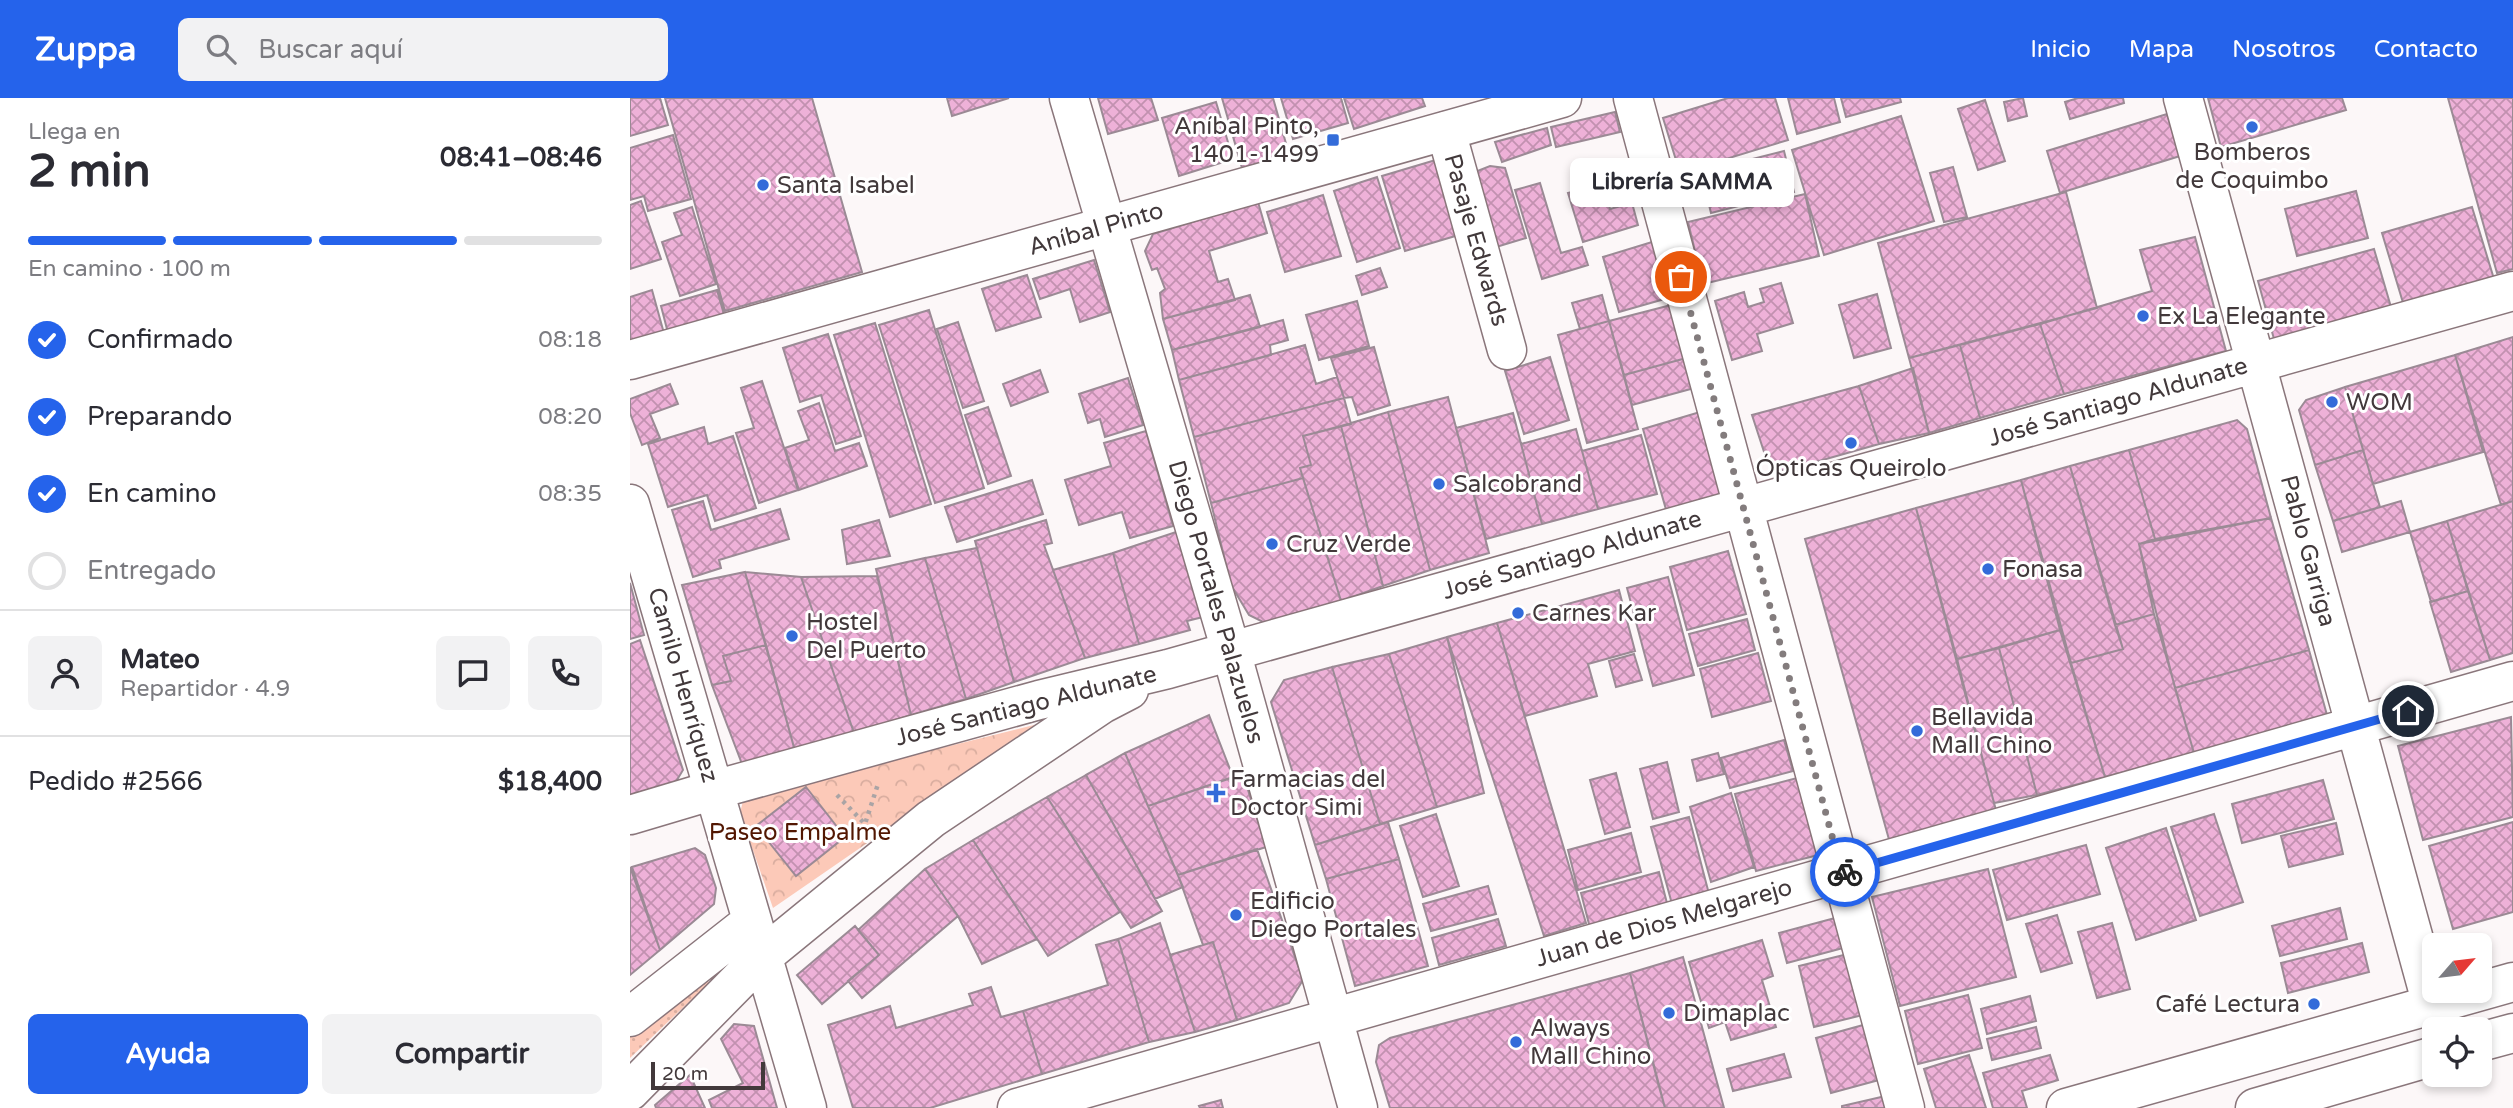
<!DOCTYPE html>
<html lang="es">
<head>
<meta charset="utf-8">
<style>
  :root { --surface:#fff; --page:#f2f2f3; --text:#2b2b33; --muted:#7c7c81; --line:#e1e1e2; --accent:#2563eb }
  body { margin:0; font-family:"Varela Round",sans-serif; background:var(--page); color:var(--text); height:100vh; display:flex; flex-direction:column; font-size:26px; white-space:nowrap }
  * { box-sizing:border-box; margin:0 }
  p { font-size:23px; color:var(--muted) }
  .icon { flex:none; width:38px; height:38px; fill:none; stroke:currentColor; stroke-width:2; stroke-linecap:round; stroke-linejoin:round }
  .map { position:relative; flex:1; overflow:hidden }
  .sheet { display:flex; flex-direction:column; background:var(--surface); width:630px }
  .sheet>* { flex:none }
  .needle { width:46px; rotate:62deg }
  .buttons { position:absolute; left:1792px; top:835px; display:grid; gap:14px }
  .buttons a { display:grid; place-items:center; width:70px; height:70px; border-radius:10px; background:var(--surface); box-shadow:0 4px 10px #0003; font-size:35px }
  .scale { position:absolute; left:21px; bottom:18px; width:114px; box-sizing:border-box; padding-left:7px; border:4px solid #42393b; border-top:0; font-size:19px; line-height:24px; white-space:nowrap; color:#42393b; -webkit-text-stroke:5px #fff; paint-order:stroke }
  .pin { position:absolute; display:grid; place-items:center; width:60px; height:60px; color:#fff; margin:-30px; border:4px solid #fff; border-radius:50%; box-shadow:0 2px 7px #0007 }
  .courier { position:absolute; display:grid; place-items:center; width:70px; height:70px; margin:-35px; border:5px solid #2563eb; border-radius:50%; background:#fff; color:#222; box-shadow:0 2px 9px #0007 }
  .bubble { position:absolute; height:49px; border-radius:10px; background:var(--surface); box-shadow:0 4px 10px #0003; font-size:23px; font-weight:700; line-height:49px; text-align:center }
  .head em { font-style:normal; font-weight:700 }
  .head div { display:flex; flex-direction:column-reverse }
  .head { display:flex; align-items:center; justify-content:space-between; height:119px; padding:0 28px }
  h1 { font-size:46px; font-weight:700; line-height:52px }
  .bar { display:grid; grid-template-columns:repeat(4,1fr); gap:10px 7px; align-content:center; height:84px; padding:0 28px }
  .bar i { height:9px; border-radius:5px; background:var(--line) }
  .bar .active { background:var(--accent) }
  .bar p { grid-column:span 4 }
  .line { display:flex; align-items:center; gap:18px; padding:0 28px; border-top:2px solid var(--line) }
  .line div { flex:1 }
  .round { display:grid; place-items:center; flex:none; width:74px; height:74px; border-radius:10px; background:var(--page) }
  ol { padding:0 28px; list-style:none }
  li { display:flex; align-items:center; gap:21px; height:77px }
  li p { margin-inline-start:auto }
  li .icon { padding:7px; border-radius:50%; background:var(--accent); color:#fff; stroke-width:4 }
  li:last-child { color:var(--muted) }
  li i { width:38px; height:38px; border:4px solid var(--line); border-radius:50% }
  .action { display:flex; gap:14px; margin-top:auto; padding:14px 28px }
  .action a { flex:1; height:80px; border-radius:10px; background:var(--accent); color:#fff; font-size:28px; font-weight:700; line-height:80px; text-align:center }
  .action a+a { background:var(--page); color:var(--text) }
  header { display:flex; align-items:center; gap:42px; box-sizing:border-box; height:98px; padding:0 35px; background:var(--accent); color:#fff }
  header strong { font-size:33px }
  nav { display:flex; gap:38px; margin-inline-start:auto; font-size:24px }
  .search { width:490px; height:63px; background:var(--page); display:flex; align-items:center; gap:18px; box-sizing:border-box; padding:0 24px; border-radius:10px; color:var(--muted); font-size:26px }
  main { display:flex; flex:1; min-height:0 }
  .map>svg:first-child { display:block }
  .grass { fill:url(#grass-dots) }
  .park { fill:url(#park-crowns) }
  .building { fill:url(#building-cross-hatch); stroke:#9b8a95; stroke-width:2 }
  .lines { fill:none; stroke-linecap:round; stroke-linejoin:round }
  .minor-casing { stroke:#8a767b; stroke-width:41 }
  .major-casing { stroke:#8a767b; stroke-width:41 }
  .path { stroke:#aaa4a5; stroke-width:4.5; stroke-dasharray:3.5 5; stroke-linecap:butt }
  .minor { stroke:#fff; stroke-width:38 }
  .major { stroke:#fff; stroke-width:38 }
  .done { stroke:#837c7d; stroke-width:7; stroke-dasharray:0 12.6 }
  .route { stroke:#2563eb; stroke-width:9 }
  .poi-dot { fill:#336bd9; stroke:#fff; stroke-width:2.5 }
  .labels { text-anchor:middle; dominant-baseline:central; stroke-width:6; stroke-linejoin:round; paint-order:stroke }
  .poi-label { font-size:24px; fill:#42393b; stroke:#fff; text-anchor:start }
  .street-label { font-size:24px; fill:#42393b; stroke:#fff }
  .park-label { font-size:24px; fill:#521702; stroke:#fff }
</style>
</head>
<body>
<header>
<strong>Zuppa</strong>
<div class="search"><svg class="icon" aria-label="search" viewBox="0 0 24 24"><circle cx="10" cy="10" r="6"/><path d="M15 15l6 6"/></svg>Buscar aquí</div>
<nav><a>Inicio</a><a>Mapa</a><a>Nosotros</a><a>Contacto</a></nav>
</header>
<main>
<section class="sheet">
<div class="head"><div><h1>2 min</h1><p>Llega en</p></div><em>08:41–08:46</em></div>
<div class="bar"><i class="active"></i><i class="active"></i><i class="active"></i><i></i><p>En camino · 100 m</p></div>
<ol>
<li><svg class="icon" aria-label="check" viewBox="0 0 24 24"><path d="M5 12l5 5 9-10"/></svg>Confirmado<p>08:18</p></li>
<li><svg class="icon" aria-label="check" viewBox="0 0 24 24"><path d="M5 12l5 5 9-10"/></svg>Preparando<p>08:20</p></li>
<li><svg class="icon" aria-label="check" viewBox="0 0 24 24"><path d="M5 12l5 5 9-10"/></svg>En camino<p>08:35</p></li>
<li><i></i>Entregado</li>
</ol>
<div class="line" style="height:126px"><a class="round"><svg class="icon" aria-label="person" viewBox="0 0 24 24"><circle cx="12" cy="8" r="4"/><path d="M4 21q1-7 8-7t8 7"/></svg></a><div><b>Mateo</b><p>Repartidor · 4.9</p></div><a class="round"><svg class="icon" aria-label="chat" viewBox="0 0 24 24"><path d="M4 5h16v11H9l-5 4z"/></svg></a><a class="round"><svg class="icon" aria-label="phone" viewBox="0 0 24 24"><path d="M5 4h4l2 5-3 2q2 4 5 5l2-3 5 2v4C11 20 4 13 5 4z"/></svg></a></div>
<div class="line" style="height:91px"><div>Pedido #2566</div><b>$18,400</b></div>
<div class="action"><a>Ayuda</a><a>Compartir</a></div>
</section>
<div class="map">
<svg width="1883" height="1010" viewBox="0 0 1883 1010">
  <defs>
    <pattern id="grass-dots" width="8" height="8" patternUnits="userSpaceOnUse" patternTransform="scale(1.75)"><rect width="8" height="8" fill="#fcc9b8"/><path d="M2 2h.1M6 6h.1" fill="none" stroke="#d9ad9f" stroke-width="1.8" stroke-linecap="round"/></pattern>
    <pattern id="park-crowns" width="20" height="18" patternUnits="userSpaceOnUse" patternTransform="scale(1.75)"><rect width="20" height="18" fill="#fcc9b8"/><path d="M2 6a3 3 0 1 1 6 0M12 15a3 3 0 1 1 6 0" fill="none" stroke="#d9ad9f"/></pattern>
    <pattern id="building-cross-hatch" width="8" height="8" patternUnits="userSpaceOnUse" patternTransform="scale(1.75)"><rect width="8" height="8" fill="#eeb1d8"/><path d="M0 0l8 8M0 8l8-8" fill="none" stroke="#c291b0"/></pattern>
  </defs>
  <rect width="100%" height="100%" fill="#fcf7f8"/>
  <path class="grass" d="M76,878L79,885L0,960V939Z"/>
  <path class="park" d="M420,623L378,648L143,810L110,715L114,699Z"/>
  <path class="building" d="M0,0H30L38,27L0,38Z
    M35,0H182L232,174L95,213Z
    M317,0H379L322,18Z
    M468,0H521L528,22L478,36Z
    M592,0H643L659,56L612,70Z
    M651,0H711L718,25L663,41Z
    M714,0H792L795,8L724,31Z
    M1098,0H1145L1158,42L1050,75L1033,20Z
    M1158,0H1204L1210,24L1167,36Z
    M1211,0H1270L1271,4L1216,19Z
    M1393,0L1397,18L1378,23L1374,4Z
    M1448,0H1493L1494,5L1440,21L1435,4Z
    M1578,0H1712L1716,12L1591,49Z
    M1818,0H1883V171L1867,175Z
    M1355,2L1375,63L1348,72L1328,11Z
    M586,4L603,61L549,78L532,20Z
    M985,14L990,34L926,49L921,29Z
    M1537,16L1550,58L1430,95L1417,53Z
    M1271,18L1304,123L1194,157L1162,52Z
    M917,30L921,47L872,64L865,44Z
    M43,37L61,101L18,113L14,98L0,102V50Z
    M1154,53L1164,94L1081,115L1071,74Z
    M809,61L832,136L775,153L752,78Z
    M860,68L875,70L896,140L853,153L832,79Z
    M1323,69L1337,119L1314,124L1300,75Z
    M747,79L770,150L727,164L704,93Z
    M910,85L931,155L952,149L958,167L912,181L885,92Z
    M954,91L958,104L976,98L980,111L1002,105L1008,127L953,144L938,95Z
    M1726,93L1738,140L1667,158L1655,111Z
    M1436,94L1467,210L1279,260L1248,145Z
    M1175,96L1189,158L1073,186L1058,124Z
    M693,97L711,158L655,174L637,114Z
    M11,103L31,161L0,171V107Z
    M628,104L637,135L579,153L588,184L598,181L605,202L533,221L530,195L535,191L527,170L522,172L515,153L523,136Z
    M62,109L86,186L50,198L32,144L52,137L44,115Z
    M1842,109L1864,181L1774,208L1752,135Z
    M1565,139L1596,253L1434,296L1410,226L1522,193L1510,152Z
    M1022,144L1038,200L989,214L973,159Z
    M1744,151L1761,209L1644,241L1628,183Z
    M464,162L480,214L450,224L440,191L410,201L403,181Z
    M750,170L757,189L732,197L726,178Z
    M397,177L411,219L366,233L352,191Z
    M1151,185L1163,225L1127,236L1132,253L1102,262L1085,203L1114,194L1118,209L1134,204L1130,191Z
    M22,192L35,239L0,249V199Z
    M87,192L95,220L38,235L31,208Z
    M1247,196L1261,250L1224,260L1209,207Z
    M620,197L630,229L542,252L533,221Z
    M972,197L979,223L950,231L942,205Z
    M727,203L739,248L689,262L676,217Z
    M1045,206L1060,259L994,277L979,223Z
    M299,212L354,390L305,405L249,227Z
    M653,222L658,242L640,247L641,257L549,282L542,252Z
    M979,223L1008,331L957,345L928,237Z
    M328,224L354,303L333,310L307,231Z
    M245,225L301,406L260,419L204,237Z
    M1410,226L1434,296L1350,320L1330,247Z
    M198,236L231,338L206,346L191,297L170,304L153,250Z
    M1883,239V403L1871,407L1825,257Z
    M675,247L686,286L707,279L714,300L564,339L549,282Z
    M1330,247L1350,320L1299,335L1279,260Z
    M744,249L760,307L728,317L722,299L714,300L701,260Z
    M1825,257L1853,354L1743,386L1715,289Z
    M920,259L939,322L894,336L875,273Z
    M1060,259L1068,289L1002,307L994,277Z
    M1283,270L1299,335L1249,346L1229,288Z
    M410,272L418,294L381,308L373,286Z
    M498,280L513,327L475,339L470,321L458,325L449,296Z
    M132,283L168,392L129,405L106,335L124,330L111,290Z
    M40,286L48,306L20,316L30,340L12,347L0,315V301Z
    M1229,288L1249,346L1154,373L1137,363L1122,317Z
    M1715,289L1733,352L1685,367L1669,312L1676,302Z
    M818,299L859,455L800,472L758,314Z
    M714,300L721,326L673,338L681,367L670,370L673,380L581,405L564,339Z
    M189,305L205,353L229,345L237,368L169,392L155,350L179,342L168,313Z
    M358,309L381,378L358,386L335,317Z
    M758,314L800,472L753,488L711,328Z
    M1070,314L1094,398L1037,415L1013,331Z
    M883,315L912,426L856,441L826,330Z
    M1607,322L1617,331L1641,420L1525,441L1499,352Z
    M711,328L753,488L711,503L670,370L681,367L673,338Z
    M74,329L78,346L103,338L126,410L85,423L77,397L38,409L18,346Z
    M946,331L968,411L912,426L891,346Z
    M516,333L543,428L500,440L492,414L449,427L435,382L481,368L474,345Z
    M1011,337L1027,396L968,411L952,353Z
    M1499,352L1525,441L1509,446L1524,516L1485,527L1440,368Z
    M1733,352L1750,409L1703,423L1685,367Z
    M1440,368L1493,551L1441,565L1391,382Z
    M673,380L711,503L637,526L619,517L601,487L581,405Z
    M402,382L413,416L327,444L315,409Z
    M1391,382L1430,532L1327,561L1286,410Z
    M73,403L81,432L150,411L159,441L89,462L91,470L63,479L42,412Z
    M1771,403L1780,434L1712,454L1703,423Z
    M1883,403V555L1860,562L1817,423Z
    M1286,410L1367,716L1260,745L1175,441Z
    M1641,420L1679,552L1545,590L1509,446Z
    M249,422L260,458L217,466L212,432Z
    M416,422L422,445L414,447L455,560L384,584L345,443Z
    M1817,423L1838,493L1801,504L1780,434Z
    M549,433L573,519L557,523L560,532L509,546L483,455Z
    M347,450L384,584L336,601L295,460Z
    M1098,453L1116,516L1057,532L1040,469Z
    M483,455L509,546L455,560L423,472Z
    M295,460L336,601L281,617L246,471Z
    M115,474L171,479L224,635L165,653Z
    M115,474L136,547L93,558L101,583L82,587L52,487Z
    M247,478L281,617L224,635L171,479Z
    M1038,479L1064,577L1023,588L997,490Z
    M0,485L14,537L0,541Z
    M989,492L1005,553L958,566L967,598L895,618L867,525Z
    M1838,493L1860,562L1821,574L1800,504Z
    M1524,516L1564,655L1475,679L1441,565L1493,551L1485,527Z
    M1117,521L1125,552L1068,568L1059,536Z
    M867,525L956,825L914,838L817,539Z
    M1430,532L1475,679L1407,697L1369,550Z
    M817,539L854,695L807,709L759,556Z
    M10,542L53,672L44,687L0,700V546Z
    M136,547L165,653L112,666L82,587L101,583L93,558Z
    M1369,550L1407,697L1364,705L1327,561Z
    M1679,552L1697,617L1564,655L1545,590Z
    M1128,555L1141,603L1082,619L1070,571Z
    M759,556L807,709L750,726L702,569Z
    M1004,556L1012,582L986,589L979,563Z
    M702,569L750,726L685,747L641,604L654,582Z
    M579,617L603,679L518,708L495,655Z
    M1881,619L1883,719L1793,742L1768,648Z
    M1154,642L1163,673L1100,690L1091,660Z
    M495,655L553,789L525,801L456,677Z
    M1088,655L1094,676L1067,683L1062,662Z
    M1037,664L1049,714L1023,721L1010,671Z
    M986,675L1000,729L975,736L960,682Z
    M613,676L636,749L548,777L518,708Z
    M456,677L532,813L501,830L417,699Z
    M1171,679L1192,756L1126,773L1105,696Z
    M1693,682L1704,721L1612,745L1602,706Z
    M176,689L215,739L166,778L126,728Z
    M1101,695L1124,769L1081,784L1060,709Z
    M417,699L490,814L418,858L343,742Z
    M806,716L829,788L793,799L770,728Z
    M1584,716L1613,804L1570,818L1541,729Z
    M1059,719L1079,796L1042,806L1021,729Z
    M758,724L769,761L696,781L685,747Z
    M1883,724V814L1823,831L1799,748Z
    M1706,725L1713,756L1659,769L1651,738Z
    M1536,730L1566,822L1506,842L1476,750Z
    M1001,735L1011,774L948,792L938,752Z
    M343,742L407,841L352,866L328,818L295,771Z
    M1456,747L1470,796L1377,822L1363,772Z
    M65,750L75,757L86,790L84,806L30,852L2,769Z
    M627,751L673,882L659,905L607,922L583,844L573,847L548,777Z
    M769,761L798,868L725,888L696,781Z
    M0,769L30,852L0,877Z
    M295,771L328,818L232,900L218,883L249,857L228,832Z
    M1358,771L1386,879L1270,908L1242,799Z
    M1029,774L1038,809L960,830L951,795Z
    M858,788L866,816L801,833L793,806Z
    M1710,810L1717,841L1650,858L1642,828Z
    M1427,817L1442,865L1411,874L1396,826Z
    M1205,820L1213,850L1157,865L1149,835Z
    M868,821L876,848L809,867L802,840Z
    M530,825L565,934L519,944L488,841Z
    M1482,825L1500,891L1467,900L1448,834Z
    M225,828L249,857L192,906L167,877Z
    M488,841L519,944L412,976L393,913L478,887L466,847Z
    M1132,842L1143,878L1132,882L1146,929L1101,942L1095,924L1079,930L1059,864Z
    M583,844L607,922L565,934L540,857Z
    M1732,845L1739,874L1658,895L1651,865Z
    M1226,854L1241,915L1184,929L1169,868Z
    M1053,859L1094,1010H1035L1028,985L1000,875Z
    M1000,875L1035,1010H760L746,964L749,947L760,940Z
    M361,889L371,919L393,913L412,976L300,1010H223L198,927L260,908L266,930L343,907L339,896Z
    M1338,897L1352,950L1288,966L1275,913Z
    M1400,898L1406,923L1357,936L1351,911Z
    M1244,924L1260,979L1201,995L1186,940Z
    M104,926L124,928L147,1010H82L79,1002L113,985L91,941Z
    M1406,929L1411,950L1362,962L1357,941Z
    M1154,956L1161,979L1103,993L1097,971Z
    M1339,957L1356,1010H1306L1294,971Z
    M1420,957L1428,982L1392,993L1397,1010H1363L1353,975Z
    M60,977L75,1010H26L25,1007Z
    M1260,997L1263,1010H1212V1008Z
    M591,1002L593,1010H570L569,1008Z"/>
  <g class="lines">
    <defs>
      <path id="minor" d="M439,0L601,553L728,1010
        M1003,0L1275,1010
        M1553,0L1802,907
        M816,33L877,252
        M0,406L177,1010
        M84,692L409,602L538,571L1883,193
        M0,919L121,824
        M0,993L132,859L301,721L472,606L499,592
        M387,1010L1883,583"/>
      <path id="major" d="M0,262L932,0
        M0,717L84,692
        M1850,944L1883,935
        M1436,1010L1883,884
        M1625,1010L1804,958"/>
    </defs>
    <use href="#minor" class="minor-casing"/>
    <use href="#major" class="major-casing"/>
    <path class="path" d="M207,697L235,726L248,686"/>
    <use href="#minor" class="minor"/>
    <use href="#major" class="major"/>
  </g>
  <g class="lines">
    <path class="done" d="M1051,179L1212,775L1215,774"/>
    <path class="route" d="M1215,774L1778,613"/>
  </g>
  <g class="poi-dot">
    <circle cx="1622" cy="29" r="7"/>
    <rect x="696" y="35" width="14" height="14" rx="3.5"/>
    <circle cx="133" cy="87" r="7"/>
    <circle cx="1513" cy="218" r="7"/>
    <circle cx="1702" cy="304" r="7"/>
    <circle cx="1221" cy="345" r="7"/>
    <circle cx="809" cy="386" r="7"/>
    <circle cx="642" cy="446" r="7"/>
    <circle cx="1358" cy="471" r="7"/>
    <circle cx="888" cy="515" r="7"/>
    <circle cx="162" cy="538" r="7"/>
    <circle cx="1287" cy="633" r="7"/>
    <path d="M582.5 684.5h7v7h7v7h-7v7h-7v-7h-7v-7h7z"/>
    <circle cx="606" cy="817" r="7"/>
    <circle cx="1684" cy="906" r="7"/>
    <circle cx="1039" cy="915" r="7"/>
    <circle cx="886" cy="944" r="7"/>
  </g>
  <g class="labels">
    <g class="poi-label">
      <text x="689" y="28" text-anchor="end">Aníbal Pinto,<tspan x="689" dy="28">1401-1499</tspan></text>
      <text x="1622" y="54" text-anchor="middle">Bomberos<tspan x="1622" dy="28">de Coquimbo</tspan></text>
      <text x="147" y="87">Santa Isabel</text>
      <text x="1527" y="218">Ex La Elegante</text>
      <text x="1716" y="304">WOM</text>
      <text x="1221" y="370" text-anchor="middle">Ópticas Queirolo</text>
      <text x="823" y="386">Salcobrand</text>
      <text x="656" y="446">Cruz Verde</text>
      <text x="1372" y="471">Fonasa</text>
      <text x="902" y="515">Carnes Kar</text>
      <text x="176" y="524">Hostel<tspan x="176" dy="28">Del Puerto</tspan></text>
      <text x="1301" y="619">Bellavida<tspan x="1301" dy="28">Mall Chino</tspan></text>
      <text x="600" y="681">Farmacias del<tspan x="600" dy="28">Doctor Simi</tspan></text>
      <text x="620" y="803">Edificio<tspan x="620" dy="28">Diego Portales</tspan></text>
      <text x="1670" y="906" text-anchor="end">Café Lectura</text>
      <text x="1053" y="915">Dimaplac</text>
      <text x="900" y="930">Always<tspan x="900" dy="28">Mall Chino</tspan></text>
    </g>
    <g class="street-label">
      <text transform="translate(466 131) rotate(-16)">Aníbal Pinto</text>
      <text transform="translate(846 142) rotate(74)">Pasaje Edwards</text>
      <text transform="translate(1488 304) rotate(-16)">José Santiago Aldunate</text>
      <text transform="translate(1678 453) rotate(75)">Pablo Garriga</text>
      <text transform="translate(942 457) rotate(-16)">José Santiago Aldunate</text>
      <text transform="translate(586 504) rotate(74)">Diego Portales Palazuelos</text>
      <text transform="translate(53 587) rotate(74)">Camilo Henríquez</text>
      <text transform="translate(396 608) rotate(-14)">José Santiago Aldunate</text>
      <text transform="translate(1034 825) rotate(-16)">Juan de Dios Melgarejo</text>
    </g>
    <g class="park-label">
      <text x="170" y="734">Paseo Empalme</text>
    </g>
  </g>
</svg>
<div class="buttons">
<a><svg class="needle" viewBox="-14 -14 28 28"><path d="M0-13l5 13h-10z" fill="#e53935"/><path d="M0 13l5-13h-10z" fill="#7c7c81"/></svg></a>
<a><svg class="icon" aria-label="locate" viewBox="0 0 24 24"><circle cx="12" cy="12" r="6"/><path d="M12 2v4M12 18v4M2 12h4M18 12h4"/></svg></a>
</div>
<div class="scale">20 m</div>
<div class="pin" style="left:1051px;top:179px;background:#ea580c"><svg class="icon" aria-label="bag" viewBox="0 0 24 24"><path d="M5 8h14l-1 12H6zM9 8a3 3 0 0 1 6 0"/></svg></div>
<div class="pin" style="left:1778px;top:613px;background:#1f2937"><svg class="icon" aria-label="home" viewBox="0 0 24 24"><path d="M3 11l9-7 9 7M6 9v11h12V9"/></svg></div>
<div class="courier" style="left:1215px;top:774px"><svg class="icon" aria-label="bike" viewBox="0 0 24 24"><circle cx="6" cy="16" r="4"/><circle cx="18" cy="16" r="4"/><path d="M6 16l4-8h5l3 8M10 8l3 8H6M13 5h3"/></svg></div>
<div class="bubble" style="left:940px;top:60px;width:224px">Librería SAMMA</div>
</div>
</main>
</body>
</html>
